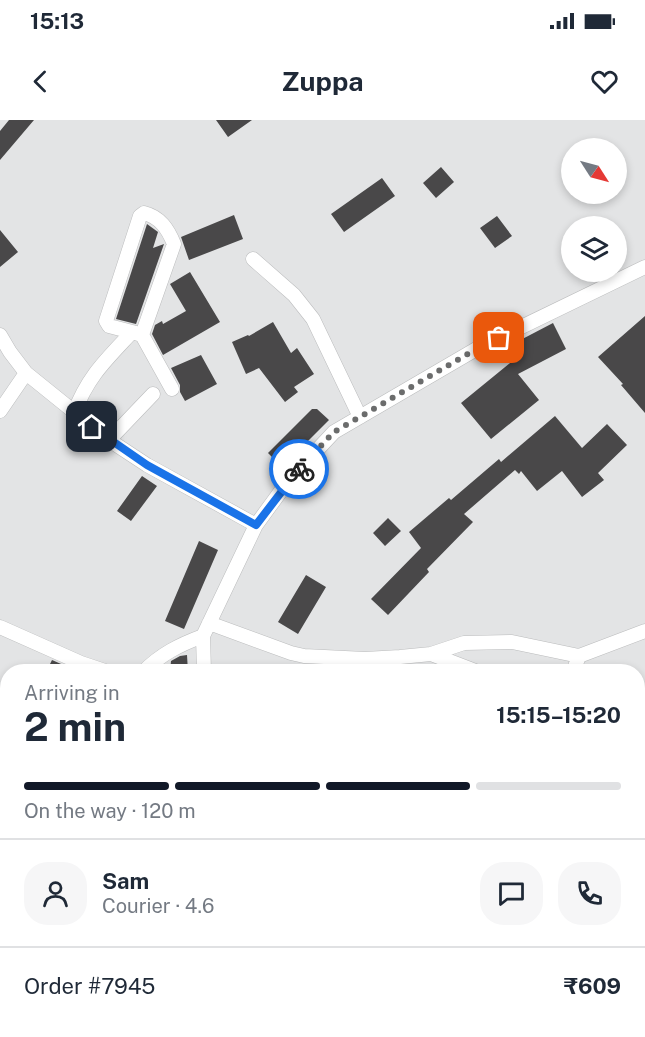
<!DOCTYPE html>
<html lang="en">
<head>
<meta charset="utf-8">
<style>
  :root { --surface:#fff; --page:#f6f6f7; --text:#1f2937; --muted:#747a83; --line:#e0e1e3; --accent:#111827 }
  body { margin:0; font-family:"Public Sans",sans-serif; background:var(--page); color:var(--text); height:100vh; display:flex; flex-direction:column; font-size:22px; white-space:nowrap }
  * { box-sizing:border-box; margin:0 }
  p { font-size:20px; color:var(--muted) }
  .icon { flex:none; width:33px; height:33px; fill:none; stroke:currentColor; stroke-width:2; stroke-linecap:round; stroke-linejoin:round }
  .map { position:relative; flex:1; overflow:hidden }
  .sheet { position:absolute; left:0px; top:544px; width:645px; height:374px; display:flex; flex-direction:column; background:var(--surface); border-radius:24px 24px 0 0; box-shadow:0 3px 9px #0003 }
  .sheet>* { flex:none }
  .needle { width:39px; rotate:126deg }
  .controls { position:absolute; left:561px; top:18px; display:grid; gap:12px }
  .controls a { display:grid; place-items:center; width:66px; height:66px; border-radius:50%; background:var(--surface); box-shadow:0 3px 9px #0003; font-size:30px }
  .pin { position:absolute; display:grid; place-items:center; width:51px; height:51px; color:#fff; margin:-26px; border-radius:12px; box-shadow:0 3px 9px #0006 }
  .courier { position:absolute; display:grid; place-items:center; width:60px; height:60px; margin:-30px; border:4px solid #1a73e8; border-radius:50%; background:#fff; color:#222; box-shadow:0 2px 8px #0007 }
  .headline em { font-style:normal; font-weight:700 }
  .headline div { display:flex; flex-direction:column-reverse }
  .headline { display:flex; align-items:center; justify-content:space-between; height:102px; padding:0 24px }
  h1 { font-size:39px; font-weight:700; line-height:45px }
  .bar { display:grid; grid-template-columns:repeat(4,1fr); gap:9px 6px; align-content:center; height:72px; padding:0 24px }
  .bar i { height:8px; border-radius:4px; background:var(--line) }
  .bar .current { background:var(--accent) }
  .bar p { grid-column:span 4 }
  .line { display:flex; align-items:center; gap:15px; padding:0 24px; border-top:2px solid var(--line) }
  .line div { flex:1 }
  .round { display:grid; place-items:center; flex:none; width:63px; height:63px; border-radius:24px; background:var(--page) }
  .status { display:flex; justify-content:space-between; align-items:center; height:42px; padding:0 30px; background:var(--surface); direction:ltr }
  .status svg { height:16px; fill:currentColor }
  header { display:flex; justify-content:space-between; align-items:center; height:78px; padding:0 24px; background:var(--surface); font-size:27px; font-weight:700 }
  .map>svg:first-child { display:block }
  .building { fill:#494849 }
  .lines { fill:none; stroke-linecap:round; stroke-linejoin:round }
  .street-casing { stroke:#bbbcbd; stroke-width:15 }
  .secondary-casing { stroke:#bbbcbd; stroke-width:20 }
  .street { stroke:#fff; stroke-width:14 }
  .secondary { stroke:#fff; stroke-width:18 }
  .done { stroke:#6b6c6c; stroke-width:6; stroke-dasharray:0 10.8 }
  .route { stroke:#1a73e8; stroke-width:8 }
</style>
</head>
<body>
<div class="status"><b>15:13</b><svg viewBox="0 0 49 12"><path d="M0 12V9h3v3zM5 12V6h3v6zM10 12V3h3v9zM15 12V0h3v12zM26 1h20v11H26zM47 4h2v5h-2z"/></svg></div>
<header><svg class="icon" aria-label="back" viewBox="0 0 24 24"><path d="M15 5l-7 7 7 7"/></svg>Zuppa<svg class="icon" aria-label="heart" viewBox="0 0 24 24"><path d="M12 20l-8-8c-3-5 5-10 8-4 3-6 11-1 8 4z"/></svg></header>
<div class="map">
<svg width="645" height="917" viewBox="0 0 645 917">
  <rect width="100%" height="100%" fill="#e3e4e5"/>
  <path class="building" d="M9,0H34L0,40V11Z
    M216,0H252L228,17Z
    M441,47L454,62L436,78L423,63Z
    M382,58L395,76L344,112L331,94Z
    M234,95L243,119L189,140L181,117Z
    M497,96L512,116L495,128L480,108Z
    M147,104L158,112L153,128L164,124L136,204L116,199Z
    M0,110L18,132L0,147Z
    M190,152L220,202L163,235L152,214L155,205L162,201L163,204L186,191L170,164Z
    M645,196V293L621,265L623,264L598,237Z
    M273,202L291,233L297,228L314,254L294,267L298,272L285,282L259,248L246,254L232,222L248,215L249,216Z
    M553,203L566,229L518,254L539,280L491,319L461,283L510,243L503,229Z
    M201,235L217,264L185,281L180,272V265L171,248Z
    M312,289H317L329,300L282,347L268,333Z
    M555,296L582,328L607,304L627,325L598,353L604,360L582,377L562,351L537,371L521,351L519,354L515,350L464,394L473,402L427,449L429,452L388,495L371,479L421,428L409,412L449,378L451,380L499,339L501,342Z
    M142,356L157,366L131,401L117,391Z
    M388,398L401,411L385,426L373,413Z
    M199,421L218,430L184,509L165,501Z
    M306,455L326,467L298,514L278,502Z
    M187,535L188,552H170L171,541L180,536Z
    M52,540L77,551L80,552H46Z"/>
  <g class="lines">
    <defs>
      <path id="street" d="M253,139L294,175L313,199L360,297
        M132,212L109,206L106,201L140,96L144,93C160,97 168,109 174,124L142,215
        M0,215L10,232L26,253L109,320L147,345L256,405L203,516L204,552
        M0,291L26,253
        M74,293C88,256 106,240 132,212L142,215L172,269
        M109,320L153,274
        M256,405L289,360L334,312L478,228L645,147
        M209,503L291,533L304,536L365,539L400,537L431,534L464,523L512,522L579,536L645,511
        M0,507L81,543L108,552
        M431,534L478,552
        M143,552C161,534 179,525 203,516
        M573,552L579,536
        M0,711L8,713
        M638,895L645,884
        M470,910L483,917
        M56,917L57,910
        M161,917L162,910
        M294,917L295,910
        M627,917L630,910"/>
      <path id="secondary" d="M638,817L645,819
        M0,821L8,819"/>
    </defs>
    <use href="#street" class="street-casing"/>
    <use href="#secondary" class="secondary-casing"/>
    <use href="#street" class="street"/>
    <use href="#secondary" class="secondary"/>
  </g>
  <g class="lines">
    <path class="done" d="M299,349L334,312L478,228L499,218"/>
    <path class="route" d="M92,307L147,345L256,405L299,349"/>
  </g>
</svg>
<div class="controls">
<a><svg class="needle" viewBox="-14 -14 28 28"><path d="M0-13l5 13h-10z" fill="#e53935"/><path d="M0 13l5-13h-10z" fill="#747a83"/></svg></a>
<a><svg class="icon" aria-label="layers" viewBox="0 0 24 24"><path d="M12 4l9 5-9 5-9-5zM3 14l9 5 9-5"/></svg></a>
</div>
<div class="pin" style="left:499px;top:218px;background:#ea580c"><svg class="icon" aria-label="bag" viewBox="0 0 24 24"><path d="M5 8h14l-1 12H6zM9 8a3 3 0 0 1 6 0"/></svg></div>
<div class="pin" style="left:92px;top:307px;background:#1f2937"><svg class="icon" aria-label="home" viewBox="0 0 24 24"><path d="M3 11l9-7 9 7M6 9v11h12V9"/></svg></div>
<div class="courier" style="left:299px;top:349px"><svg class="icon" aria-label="bike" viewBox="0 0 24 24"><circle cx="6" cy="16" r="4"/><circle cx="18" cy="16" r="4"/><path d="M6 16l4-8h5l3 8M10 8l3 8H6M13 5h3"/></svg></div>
<section class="sheet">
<div class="headline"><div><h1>2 min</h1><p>Arriving in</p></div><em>15:15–15:20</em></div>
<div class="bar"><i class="current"></i><i class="current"></i><i class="current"></i><i></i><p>On the way · 120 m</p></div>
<div class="line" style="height:108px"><a class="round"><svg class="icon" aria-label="person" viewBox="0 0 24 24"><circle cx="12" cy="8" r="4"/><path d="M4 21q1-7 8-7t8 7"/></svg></a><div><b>Sam</b><p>Courier · 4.6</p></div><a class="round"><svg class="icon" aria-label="chat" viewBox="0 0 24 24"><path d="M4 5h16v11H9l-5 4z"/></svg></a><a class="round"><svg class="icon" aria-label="phone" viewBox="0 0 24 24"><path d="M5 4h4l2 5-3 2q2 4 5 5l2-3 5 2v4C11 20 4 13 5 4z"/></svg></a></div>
<div class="line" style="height:78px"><div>Order #7945</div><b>₹609</b></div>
</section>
</div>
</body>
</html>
